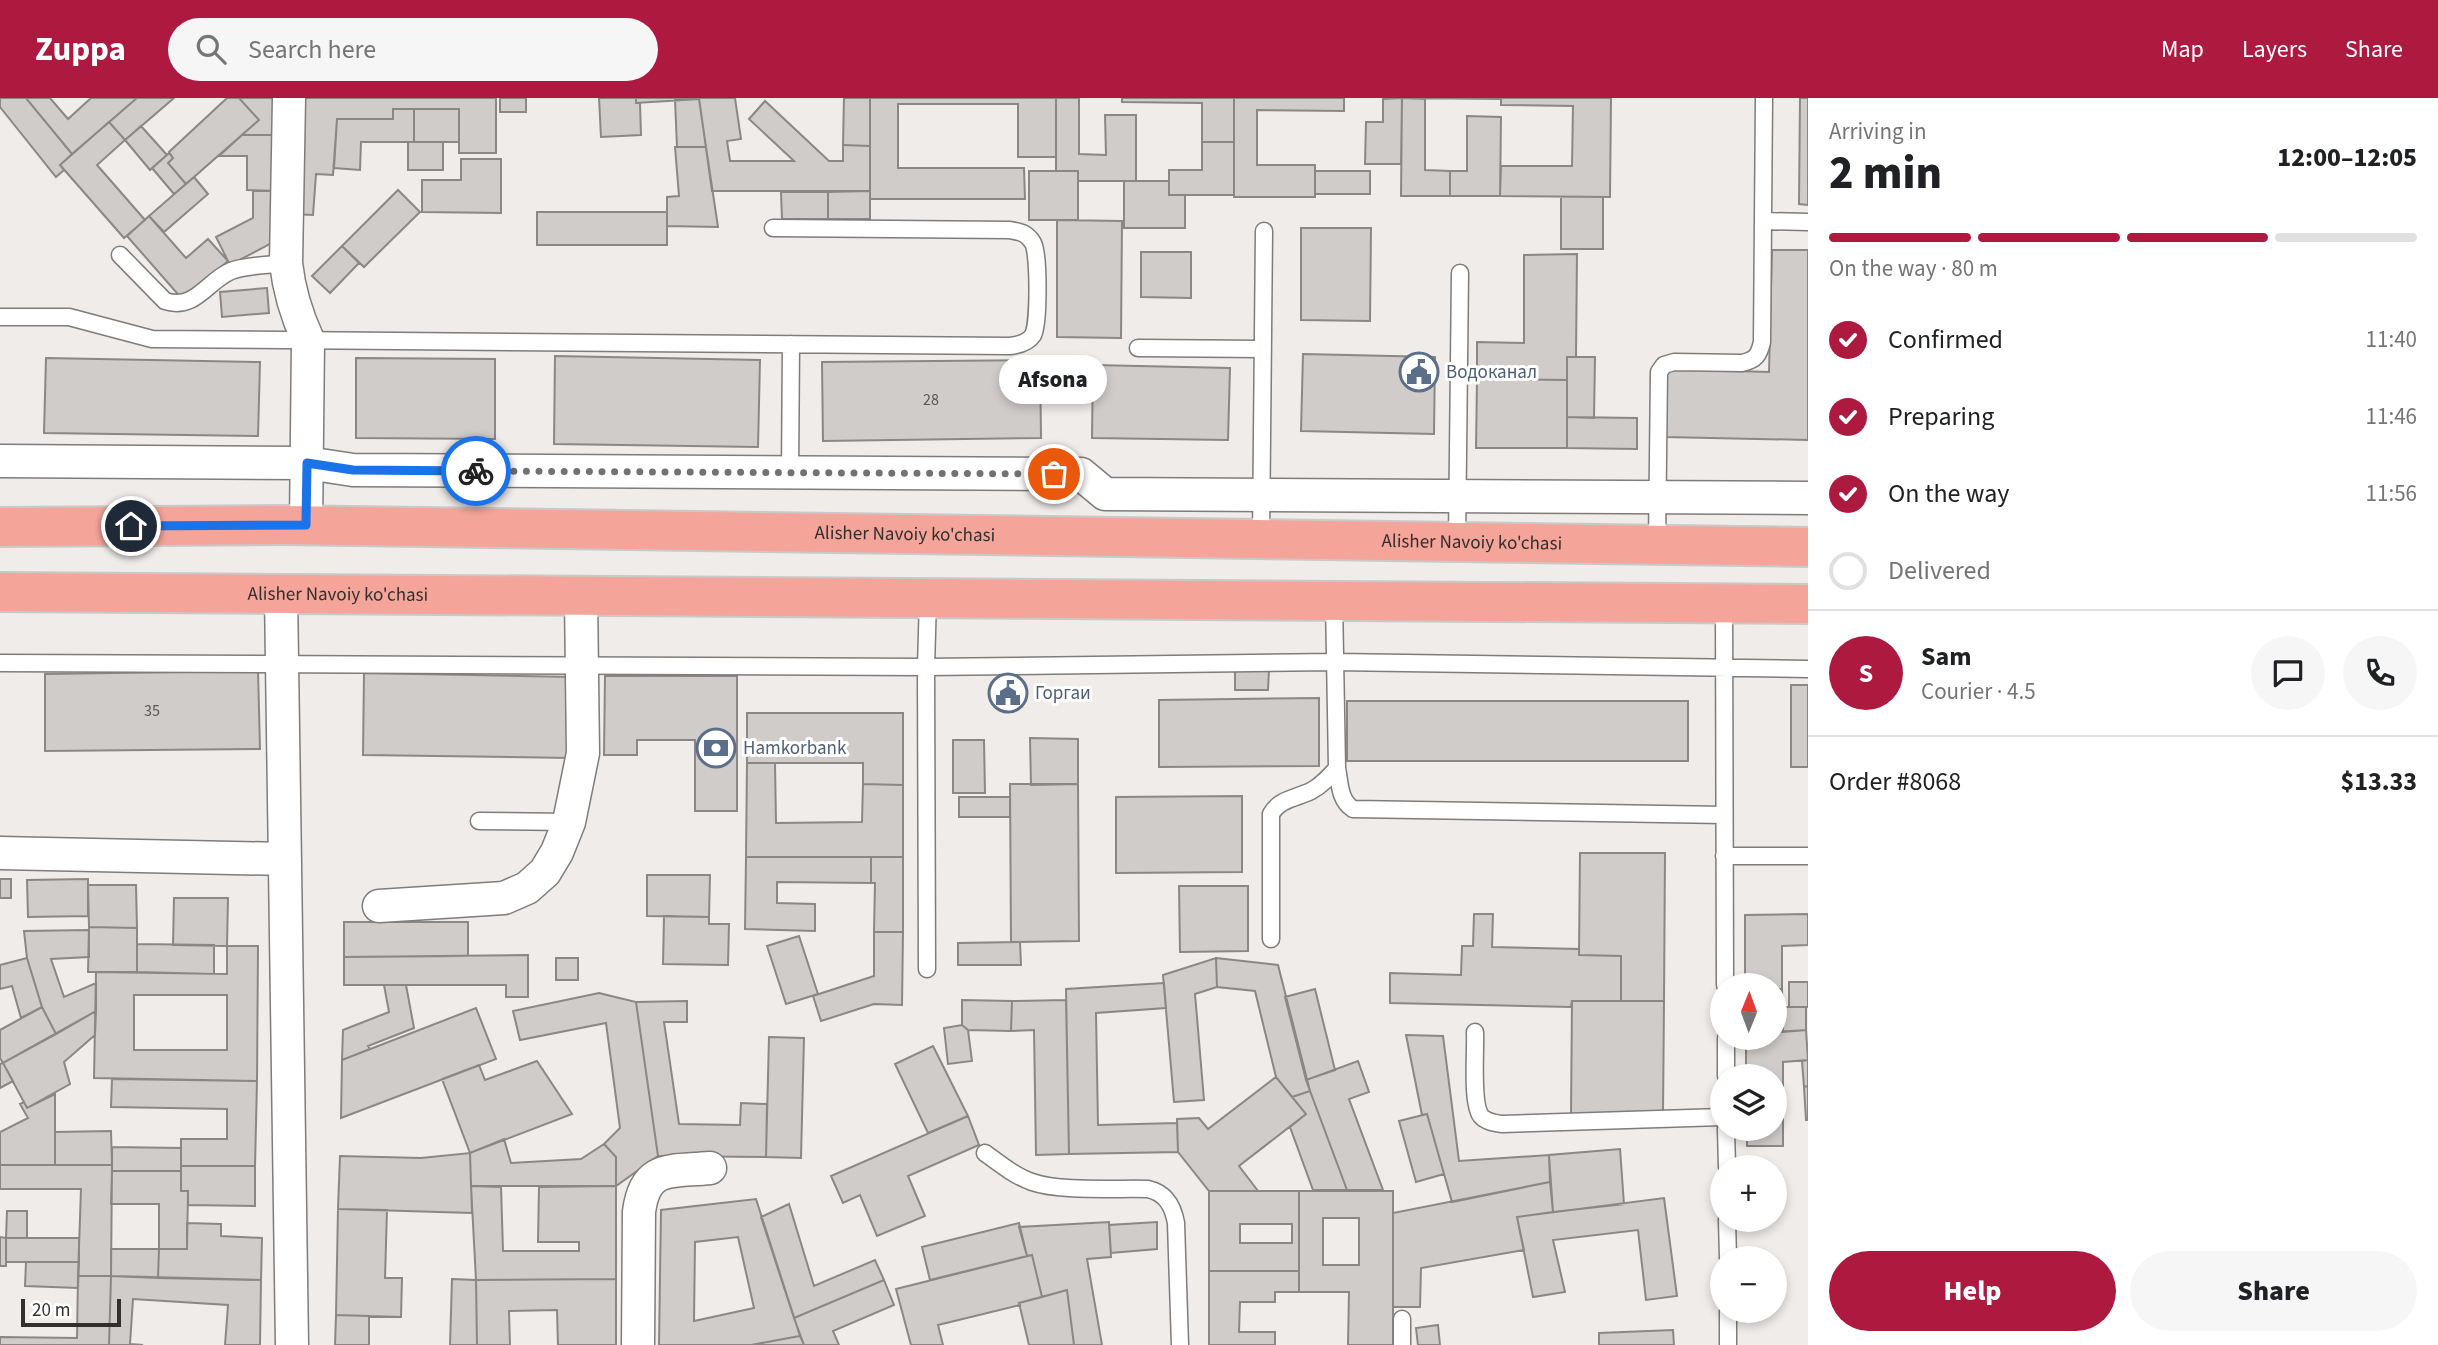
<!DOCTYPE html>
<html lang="en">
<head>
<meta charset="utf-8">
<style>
  :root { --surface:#fff; --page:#f6f6f6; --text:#202124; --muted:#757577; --line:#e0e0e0; --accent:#ae1940 }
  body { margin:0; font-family:"Source Sans 3",sans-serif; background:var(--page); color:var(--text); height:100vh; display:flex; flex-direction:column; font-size:26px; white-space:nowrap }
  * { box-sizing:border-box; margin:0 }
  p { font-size:23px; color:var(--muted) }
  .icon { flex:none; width:38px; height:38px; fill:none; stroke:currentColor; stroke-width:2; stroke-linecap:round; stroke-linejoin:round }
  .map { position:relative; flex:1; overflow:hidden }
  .sheet { display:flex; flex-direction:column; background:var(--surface); width:630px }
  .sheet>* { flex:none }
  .needle { width:46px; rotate:1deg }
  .tools { position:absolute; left:1710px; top:875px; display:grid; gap:14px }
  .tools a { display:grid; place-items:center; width:77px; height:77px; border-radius:50%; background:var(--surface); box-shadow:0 4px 10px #0003; font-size:35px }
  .scale { position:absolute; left:21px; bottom:18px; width:100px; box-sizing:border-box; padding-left:7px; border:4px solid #31302f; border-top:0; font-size:19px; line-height:24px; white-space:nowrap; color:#31302f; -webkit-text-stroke:5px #fff; paint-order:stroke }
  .pin { position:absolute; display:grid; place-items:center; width:60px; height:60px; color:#fff; margin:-30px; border:4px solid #fff; border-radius:50%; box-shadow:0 2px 7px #0007 }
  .courier { position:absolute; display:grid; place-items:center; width:70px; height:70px; margin:-35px; border:5px solid #1a73e8; border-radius:50%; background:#fff; color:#222; box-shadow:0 2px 9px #0007 }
  .bubble { position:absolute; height:49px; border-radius:24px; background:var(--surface); box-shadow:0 4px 10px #0003; font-size:23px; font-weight:800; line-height:49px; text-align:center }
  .headline em { font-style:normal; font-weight:800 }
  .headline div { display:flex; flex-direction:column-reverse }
  .headline { display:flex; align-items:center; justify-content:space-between; height:119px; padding:0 21px }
  h1 { font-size:46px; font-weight:800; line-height:52px }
  .bar { display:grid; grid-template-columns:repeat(4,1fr); gap:10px 7px; align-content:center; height:84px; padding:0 21px }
  .bar i { height:9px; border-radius:5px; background:var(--line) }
  .bar .selected { background:var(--accent) }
  .bar p { grid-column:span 4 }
  .line { display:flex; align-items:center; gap:18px; padding:0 21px; border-top:2px solid var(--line) }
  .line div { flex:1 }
  .round { display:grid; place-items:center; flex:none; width:74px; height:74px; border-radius:37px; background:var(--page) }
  ol { padding:0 21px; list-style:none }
  li { display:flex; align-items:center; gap:21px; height:77px }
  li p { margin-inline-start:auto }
  li .icon { padding:7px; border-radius:50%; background:var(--accent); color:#fff; stroke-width:4 }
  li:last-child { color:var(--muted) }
  li i { width:38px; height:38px; border:4px solid var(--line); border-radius:50% }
  .button { display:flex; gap:14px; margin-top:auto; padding:14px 21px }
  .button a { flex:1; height:80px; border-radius:42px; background:var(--accent); color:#fff; font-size:28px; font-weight:800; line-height:80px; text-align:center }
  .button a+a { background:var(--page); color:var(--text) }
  header { display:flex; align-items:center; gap:42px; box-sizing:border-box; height:98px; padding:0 35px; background:var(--accent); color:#fff }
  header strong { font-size:33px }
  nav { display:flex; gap:38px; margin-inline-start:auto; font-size:24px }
  .search { width:490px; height:63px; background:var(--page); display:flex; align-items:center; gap:18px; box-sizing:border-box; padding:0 24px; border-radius:38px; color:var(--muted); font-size:26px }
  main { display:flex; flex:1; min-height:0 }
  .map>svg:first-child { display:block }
  .building { fill:#d0ccca; stroke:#8b8786; stroke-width:2; fill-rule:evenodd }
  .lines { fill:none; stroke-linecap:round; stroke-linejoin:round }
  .service-casing { stroke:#7f7c7a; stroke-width:19 }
  .minor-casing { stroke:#7f7c7a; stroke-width:35 }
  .primary-casing { stroke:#c9c9c9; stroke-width:42 }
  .service { stroke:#fff; stroke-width:16 }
  .minor { stroke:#fff; stroke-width:32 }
  .primary { stroke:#f4a498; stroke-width:38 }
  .done { stroke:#747270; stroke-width:7; stroke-dasharray:0 12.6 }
  .route { stroke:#1a73e8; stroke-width:9 }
  .labels { text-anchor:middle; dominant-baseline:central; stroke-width:6; stroke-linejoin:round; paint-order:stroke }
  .number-label { font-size:16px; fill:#595756 }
  .service-label { font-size:19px; fill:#4e5e75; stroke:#fff; text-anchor:start }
  .street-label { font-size:19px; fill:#31302f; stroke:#fff }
</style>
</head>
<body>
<header>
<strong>Zuppa</strong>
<div class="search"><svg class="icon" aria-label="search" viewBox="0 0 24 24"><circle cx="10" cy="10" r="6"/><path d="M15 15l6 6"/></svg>Search here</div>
<nav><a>Map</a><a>Layers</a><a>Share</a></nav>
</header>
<main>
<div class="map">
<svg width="1808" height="1247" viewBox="0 0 1808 1247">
  <rect width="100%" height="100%" fill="#efecea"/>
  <path class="building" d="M0,0H26L72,56L60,67L64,72L56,79L0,9Z
    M26,0H50L68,21L91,0H137L72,56Z
    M137,0H174L125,42L109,24Z
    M227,0H239L259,22L186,86L168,65L173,60L169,54Z
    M239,0H278V37H242L259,22Z
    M300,0H496V55H459V11H393V21H337L333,77L316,76L313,117L292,116Z
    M500,0H526V14H500Z
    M599,0H636V5H640L641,37L601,39Z
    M636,0H699V1L636,5Z
    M699,0H735L741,41L727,43L730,63H794L749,21L765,3L829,63H843V47L870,48V93H712Z
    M844,0H870V48L843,47Z
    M870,0H1056V59H1018V6H898V70H1024L1025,101H870Z
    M1056,0H1079V56L1106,57L1105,17H1136V83H1078V73H1056Z
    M1122,0H1234V44H1202V5L1122,4Z
    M1234,0H1344V13L1257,12V67H1315V99H1234Z
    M1399,0H1501V1Z
    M1402,0L1401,66H1365L1366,24H1383V1Z
    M1402,0L1425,1V72L1450,73V98H1401Z
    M1501,0H1611L1610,99L1500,98L1501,68H1572L1573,8L1501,7Z
    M1800,0H1808V107L1799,106Z
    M699,1L706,49H677L675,2Z
    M393,11H414V44H361L360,72L334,70L337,21H393Z
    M414,11H459V44H414Z
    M1467,18L1501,19L1500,98H1450V73H1467Z
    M109,24L125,42L97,67L145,122L124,140L60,67Z
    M141,28L167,57L150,72L125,42Z
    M242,37H278V93L247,92V58H219Z
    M408,44H443V72H408Z
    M1202,44H1234V97H1169V72H1202Z
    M675,49H706L718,129L667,128V99L679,98Z
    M169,55L173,60L168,65L186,86L174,96L152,70Z
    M461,61H501V115L422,114V82H461Z
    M1029,73H1078V122H1029Z
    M1315,73H1370V96H1315Z
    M194,79L208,96L164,134L149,118Z
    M1124,83H1169V97H1185V130H1124Z
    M398,92L420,114L364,169L342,148Z
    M253,93H283V139L230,167L216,139L253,120Z
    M870,93V121H828V94Z
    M781,94H828V121H782Z
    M1561,99H1603V151H1561Z
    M537,114H667V147H537Z
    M149,118L186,160L208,141L228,163L183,202L127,138Z
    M1057,122L1122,123L1121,240L1057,239Z
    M1301,130H1371L1370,223L1301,222Z
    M342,148L359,165L330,195L312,178Z
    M1772,152H1808V342L1665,339L1666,271L1769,274Z
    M1141,154H1191V200L1141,199Z
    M1577,156L1576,259H1567V282L1477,281V244L1524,245V157Z
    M267,190L269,215L222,219L220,194Z
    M1303,256L1435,259L1434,336L1301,333Z
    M555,258L760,262L758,349L554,346Z
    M1567,259H1595L1594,320L1567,319Z
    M46,260L260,264L258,338L44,335Z
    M356,260L495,261V341L356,340Z
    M1040,262L1041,340L823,343L822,264Z
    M1093,267L1230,270L1228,342L1092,340Z
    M1477,281L1567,282V350H1476Z
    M1567,319L1637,320V351L1567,350Z
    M1235,572H1269L1268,592H1235Z
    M258,573L260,651L45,653V576Z
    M364,575L574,579L572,660L363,657Z
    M605,578H737V713H695V642H637V657H604Z
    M1791,587H1808V669H1791Z
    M1319,600V668L1159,669V602Z
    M1347,603H1688V663H1347Z
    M747,615H903V687L863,686V665H747Z
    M1030,640L1078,641V686L1031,687Z
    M953,642H984L985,695H953Z
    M747,665H775L776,725L862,724L863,686L903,687V759H746Z
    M1010,686H1078L1079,843L1011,844Z
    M1242,698V774L1116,775V699Z
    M959,699H1010V719H959Z
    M1580,755H1665L1664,903H1621V858L1579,857Z
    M746,759H871V785L777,784V805L815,806V833L745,831Z
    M871,759H903V834H874L875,785H871Z
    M647,777H710L709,819L647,818Z
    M0,781H11V800H0Z
    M88,781V818L28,819L27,782Z
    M88,787H136L137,830L89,829Z
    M1179,788H1248V853L1180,854Z
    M174,800H228L227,848L173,847Z
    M1474,816H1493L1492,849L1579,851V857L1621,858V903H1572L1571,909L1390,905V875L1461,877L1462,848H1473Z
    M1808,816V847L1782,848V891H1774V887H1745V817Z
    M664,818L709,819V826H729L728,867L663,866Z
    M344,824H468V858L344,859Z
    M89,829L137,830V874H88Z
    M89,832V859L51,861L64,899L96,885V913L56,936L42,909L27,860L24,833Z
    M874,834H903L902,907L874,906L821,923L813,898L874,878Z
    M799,838L818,896L786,906L767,848Z
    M1020,844L1021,867H958V845Z
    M137,846L214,847V876L137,874Z
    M227,848H258L257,983L94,980L96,874L227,876ZM134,897H227V952H134Z
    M528,857V899H506V887H344V859Z
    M27,860L42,909L21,920L12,888L0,891V867Z
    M556,860H578V882H556Z
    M1216,860L1278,867L1310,993L1292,999L1276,979L1255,893L1217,889Z
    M1216,860L1217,889L1195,896L1204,1002L1174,1004L1163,877Z
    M1789,884H1808V909H1789Z
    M1164,885L1166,910L1096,915L1098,1027L1177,1025L1178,1054L1069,1056L1066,891Z
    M384,887H406L414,930L368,948L370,951L342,962L343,932L389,914Z
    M1315,891L1335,972L1306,982L1285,899Z
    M1774,891H1782L1783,934H1774Z
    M599,895L636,904L658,1058L616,1088V1059L604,1046L620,1030L606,925L520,942L513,913Z
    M962,902L1012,903L1011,933L968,932L962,927Z
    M1066,902L1069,1056L1036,1057L1034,932L1011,933L1012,903Z
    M687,903V924H664L679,1026L740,1027L741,1005L767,1006L766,1059L658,1058L636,904Z
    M1572,903H1664L1663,1017H1571Z
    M42,909L56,936L3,965L0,960V932Z
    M1782,909H1806V932L1783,934Z
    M476,910L496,961L341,1020L342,962Z
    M96,913L95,937L64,964L70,986L27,1010L3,965Z
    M962,927L968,932L972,963L948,966L944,930Z
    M1806,932L1808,962L1783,964V1048H1747V1031H1774V978H1746V940H1774V934Z
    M1406,937L1443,938L1459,1063L1549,1057L1550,1084L1452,1104L1427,1016L1422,1017Z
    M769,939L804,940L801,1060L766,1059Z
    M933,948L968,1018L928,1035L895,966Z
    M1808,962V988L1804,989L1802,963Z
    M537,963L572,1016L470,1055L442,981L479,967L485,982Z
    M1358,963L1369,994L1349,1001L1383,1092H1347L1306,982Z
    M3,965L13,983L0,990V966Z
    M1276,979L1306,1016L1239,1068L1258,1093H1209L1178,1054L1177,1021L1199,1020L1208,1031Z
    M112,981L257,983L255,1068H181V1041H227V1011L111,1009Z
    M1808,988V1022H1806L1804,989Z
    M1310,993L1347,1092H1313L1290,1029L1306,1016L1292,999Z
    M55,996V1067H0V1034L28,1020L20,1006L24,1004L27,1010Z
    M1427,1016L1444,1076L1416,1084L1399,1023Z
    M968,1018L979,1047L908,1078L925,1118L877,1138L860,1097L843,1105L831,1078Z
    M111,1033L112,1067H55V1034Z
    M504,1041L511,1065L581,1061L604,1046L616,1059V1088H471L470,1055Z
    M112,1049L181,1050V1073H112Z
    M1620,1051L1624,1106L1553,1114L1549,1057Z
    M470,1055L472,1115L338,1111L340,1058L421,1060Z
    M0,1067H112L111,1178H78L81,1091H0Z
    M181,1068H255V1108L188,1107V1093H181Z
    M112,1073H181V1093H188L187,1151H159V1106H111Z
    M1550,1084L1553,1114L1517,1119L1524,1152L1421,1170L1420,1209H1393V1115Z
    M471,1088L501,1089L503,1153H579V1144H538L539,1089L616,1088V1181L476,1182Z
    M1209,1093H1299V1173H1209ZM1240,1126H1292V1145H1240Z
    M1299,1093H1393V1247H1348L1349,1194H1299ZM1323,1120H1359V1167H1323Z
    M1664,1100L1677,1198L1646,1202L1638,1132L1553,1142L1565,1194L1533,1199L1517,1119Z
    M756,1101L800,1238L751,1247H659L661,1112ZM738,1139L754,1210L694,1223L695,1144Z
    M789,1106L814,1188L875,1162L884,1182L794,1220L761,1119Z
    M338,1111L387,1112L385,1180H402L401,1219L336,1217Z
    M7,1113H27V1140H6Z
    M1109,1124L1111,1159L1087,1161L1102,1247H1074L1067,1192L1042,1199L1032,1157L1027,1158L1019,1129Z
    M1157,1124V1151L1111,1155L1109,1127Z
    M187,1125L221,1126V1138L262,1140L261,1182L158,1180L159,1151H187Z
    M1019,1125L1027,1158L930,1182L922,1149Z
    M0,1139L6,1140V1168H0Z
    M6,1140H79V1164H6Z
    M111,1151H159L158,1180L111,1178Z
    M1032,1157L1042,1199L1019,1205L1020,1207L938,1227L943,1247H911L896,1191Z
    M26,1164H79L78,1190L25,1188Z
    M1209,1173H1299V1194H1275V1204H1240L1239,1234H1275V1247H1209Z
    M78,1178H111L109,1247H0V1239L77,1240Z
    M111,1178L261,1182L260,1247H225L228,1207L133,1201L130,1246L143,1247H109Z
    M452,1181L476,1182L477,1247H450Z
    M616,1181V1247H558L557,1212L509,1213L510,1247H477L476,1182Z
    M884,1182L894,1207L833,1233L839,1247H804L794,1220Z
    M1067,1192L1074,1247H1029L1019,1205Z
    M336,1217L369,1218V1247H335Z
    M1438,1227L1440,1247H1418L1416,1230Z
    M1673,1232L1674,1247H1599V1235Z
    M800,1238L804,1247H751Z"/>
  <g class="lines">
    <defs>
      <path id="service" d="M1763,123L1808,124
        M120,157L165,203C195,213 207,183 231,173C245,167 271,167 286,165
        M0,219H69L152,241L1010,248C1019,247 1028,245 1033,237C1039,225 1039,156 1033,145C1027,135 1021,134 1010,132L773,130
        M1138,250L1263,251
        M790,375L791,246
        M1261,441L1264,133
        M1457,443L1460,175
        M1657,446L1659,274L1664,267L1674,264L1742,265C1756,262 1759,257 1762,244L1764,0
        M1334,502L1337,670C1340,685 1339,702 1353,711L1724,717
        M1724,505L1725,887
        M0,565L926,569L1335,564L1808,571
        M479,723L569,724
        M1724,758H1808
        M1271,841V716C1279,701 1297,700 1311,693C1322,687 1329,679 1337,670
        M927,871L926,569L928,500
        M1475,934C1476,952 1471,1005 1481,1018C1486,1024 1495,1025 1502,1026L1722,1019
        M1726,940V978
        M1726,1031L1727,1069
        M985,1055C1000,1066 1015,1078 1032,1084C1061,1094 1116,1090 1148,1091C1166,1095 1173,1108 1176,1125L1180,1247
        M1727,1122L1728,1160
        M1728,1213V1247
        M1402,1247V1221"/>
      <path id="minor" d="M289,0L286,165C289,193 296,216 308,242L306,427
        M0,363L307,365L353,372L1081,376L1105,396L1808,400
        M281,495L292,1247
        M0,755L285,761
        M379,808L504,800L527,790L545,774L557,754L569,724L583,655L581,498
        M638,1247L639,1114C645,1066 671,1074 710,1070"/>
      <g id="primary">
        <path id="s1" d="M0,429L281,427L1808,449"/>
        <path id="s2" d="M0,494L1808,506"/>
      </g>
    </defs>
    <use href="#service" class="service-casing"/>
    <use href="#minor" class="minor-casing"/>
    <use href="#primary" class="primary-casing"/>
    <use href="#service" class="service"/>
    <use href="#minor" class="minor"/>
    <use href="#primary" class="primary"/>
  </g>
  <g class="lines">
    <path class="done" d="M476,373L1054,376"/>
    <path class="route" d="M131,428L306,427L307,365L353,372L476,373"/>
  </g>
  <defs>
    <symbol id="civic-ring" viewBox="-11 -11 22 22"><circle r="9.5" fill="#fff" stroke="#5c6f8a" stroke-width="1.5"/><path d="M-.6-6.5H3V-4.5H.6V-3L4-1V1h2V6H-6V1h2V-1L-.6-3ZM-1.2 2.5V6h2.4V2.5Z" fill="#5c6f8a"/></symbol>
    <symbol id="bank-ring" viewBox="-11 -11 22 22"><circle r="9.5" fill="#fff" stroke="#5c6f8a" stroke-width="1.5"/><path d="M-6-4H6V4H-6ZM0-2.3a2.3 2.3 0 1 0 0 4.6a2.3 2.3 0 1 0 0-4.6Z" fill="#5c6f8a"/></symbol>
  </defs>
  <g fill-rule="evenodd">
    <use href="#civic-ring" x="1397" y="252" width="44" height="44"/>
    <use href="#civic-ring" x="986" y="573" width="44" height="44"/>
    <use href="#bank-ring" x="694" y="628" width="44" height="44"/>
  </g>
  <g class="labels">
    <g class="number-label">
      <text x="931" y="302">28</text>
      <text x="152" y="613">35</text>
    </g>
    <g class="service-label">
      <text x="1446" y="274">Водоканал</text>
      <text x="1035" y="595">Горгаи</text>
      <text x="743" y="650">Hamkorbank</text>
    </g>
    <g class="street-label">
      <text stroke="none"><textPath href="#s1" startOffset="905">Alisher Navoiy ko'chasi</textPath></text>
      <text stroke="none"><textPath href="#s1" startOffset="1472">Alisher Navoiy ko'chasi</textPath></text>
      <text stroke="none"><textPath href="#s2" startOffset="338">Alisher Navoiy ko'chasi</textPath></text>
    </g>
  </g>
</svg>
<div class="tools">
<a><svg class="needle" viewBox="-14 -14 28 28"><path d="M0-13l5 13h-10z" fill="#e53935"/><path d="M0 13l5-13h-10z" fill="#757577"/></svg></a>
<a><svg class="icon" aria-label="layers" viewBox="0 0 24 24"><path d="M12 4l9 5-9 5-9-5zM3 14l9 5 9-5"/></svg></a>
<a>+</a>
<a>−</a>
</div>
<div class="scale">20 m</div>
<div class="pin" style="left:1054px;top:376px;background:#ea580c"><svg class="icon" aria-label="bag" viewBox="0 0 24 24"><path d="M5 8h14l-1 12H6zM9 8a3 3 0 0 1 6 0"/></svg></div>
<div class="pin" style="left:131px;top:428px;background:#1f2937"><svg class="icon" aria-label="home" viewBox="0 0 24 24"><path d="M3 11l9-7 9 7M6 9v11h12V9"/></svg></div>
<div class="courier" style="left:476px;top:373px"><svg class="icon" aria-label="bike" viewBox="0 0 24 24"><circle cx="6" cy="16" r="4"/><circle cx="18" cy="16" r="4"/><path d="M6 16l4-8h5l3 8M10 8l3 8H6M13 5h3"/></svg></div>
<div class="bubble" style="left:999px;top:257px;width:108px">Afsona</div>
</div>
<section class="sheet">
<div class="headline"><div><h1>2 min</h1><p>Arriving in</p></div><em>12:00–12:05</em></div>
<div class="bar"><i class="selected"></i><i class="selected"></i><i class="selected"></i><i></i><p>On the way · 80 m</p></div>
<ol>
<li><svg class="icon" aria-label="check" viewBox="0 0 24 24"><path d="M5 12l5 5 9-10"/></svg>Confirmed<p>11:40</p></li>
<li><svg class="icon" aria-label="check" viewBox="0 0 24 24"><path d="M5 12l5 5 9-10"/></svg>Preparing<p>11:46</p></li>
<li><svg class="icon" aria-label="check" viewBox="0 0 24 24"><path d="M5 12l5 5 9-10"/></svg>On the way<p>11:56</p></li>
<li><i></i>Delivered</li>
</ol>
<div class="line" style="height:126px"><b class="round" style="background:var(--accent);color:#fff">S</b><div><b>Sam</b><p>Courier · 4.5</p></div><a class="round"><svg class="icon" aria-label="chat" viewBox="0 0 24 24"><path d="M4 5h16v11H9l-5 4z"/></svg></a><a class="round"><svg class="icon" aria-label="phone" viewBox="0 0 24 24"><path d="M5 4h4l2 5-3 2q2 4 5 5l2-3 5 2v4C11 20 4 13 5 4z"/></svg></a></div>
<div class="line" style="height:91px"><div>Order #8068</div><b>$13.33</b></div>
<div class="button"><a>Help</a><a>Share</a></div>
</section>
</main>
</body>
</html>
